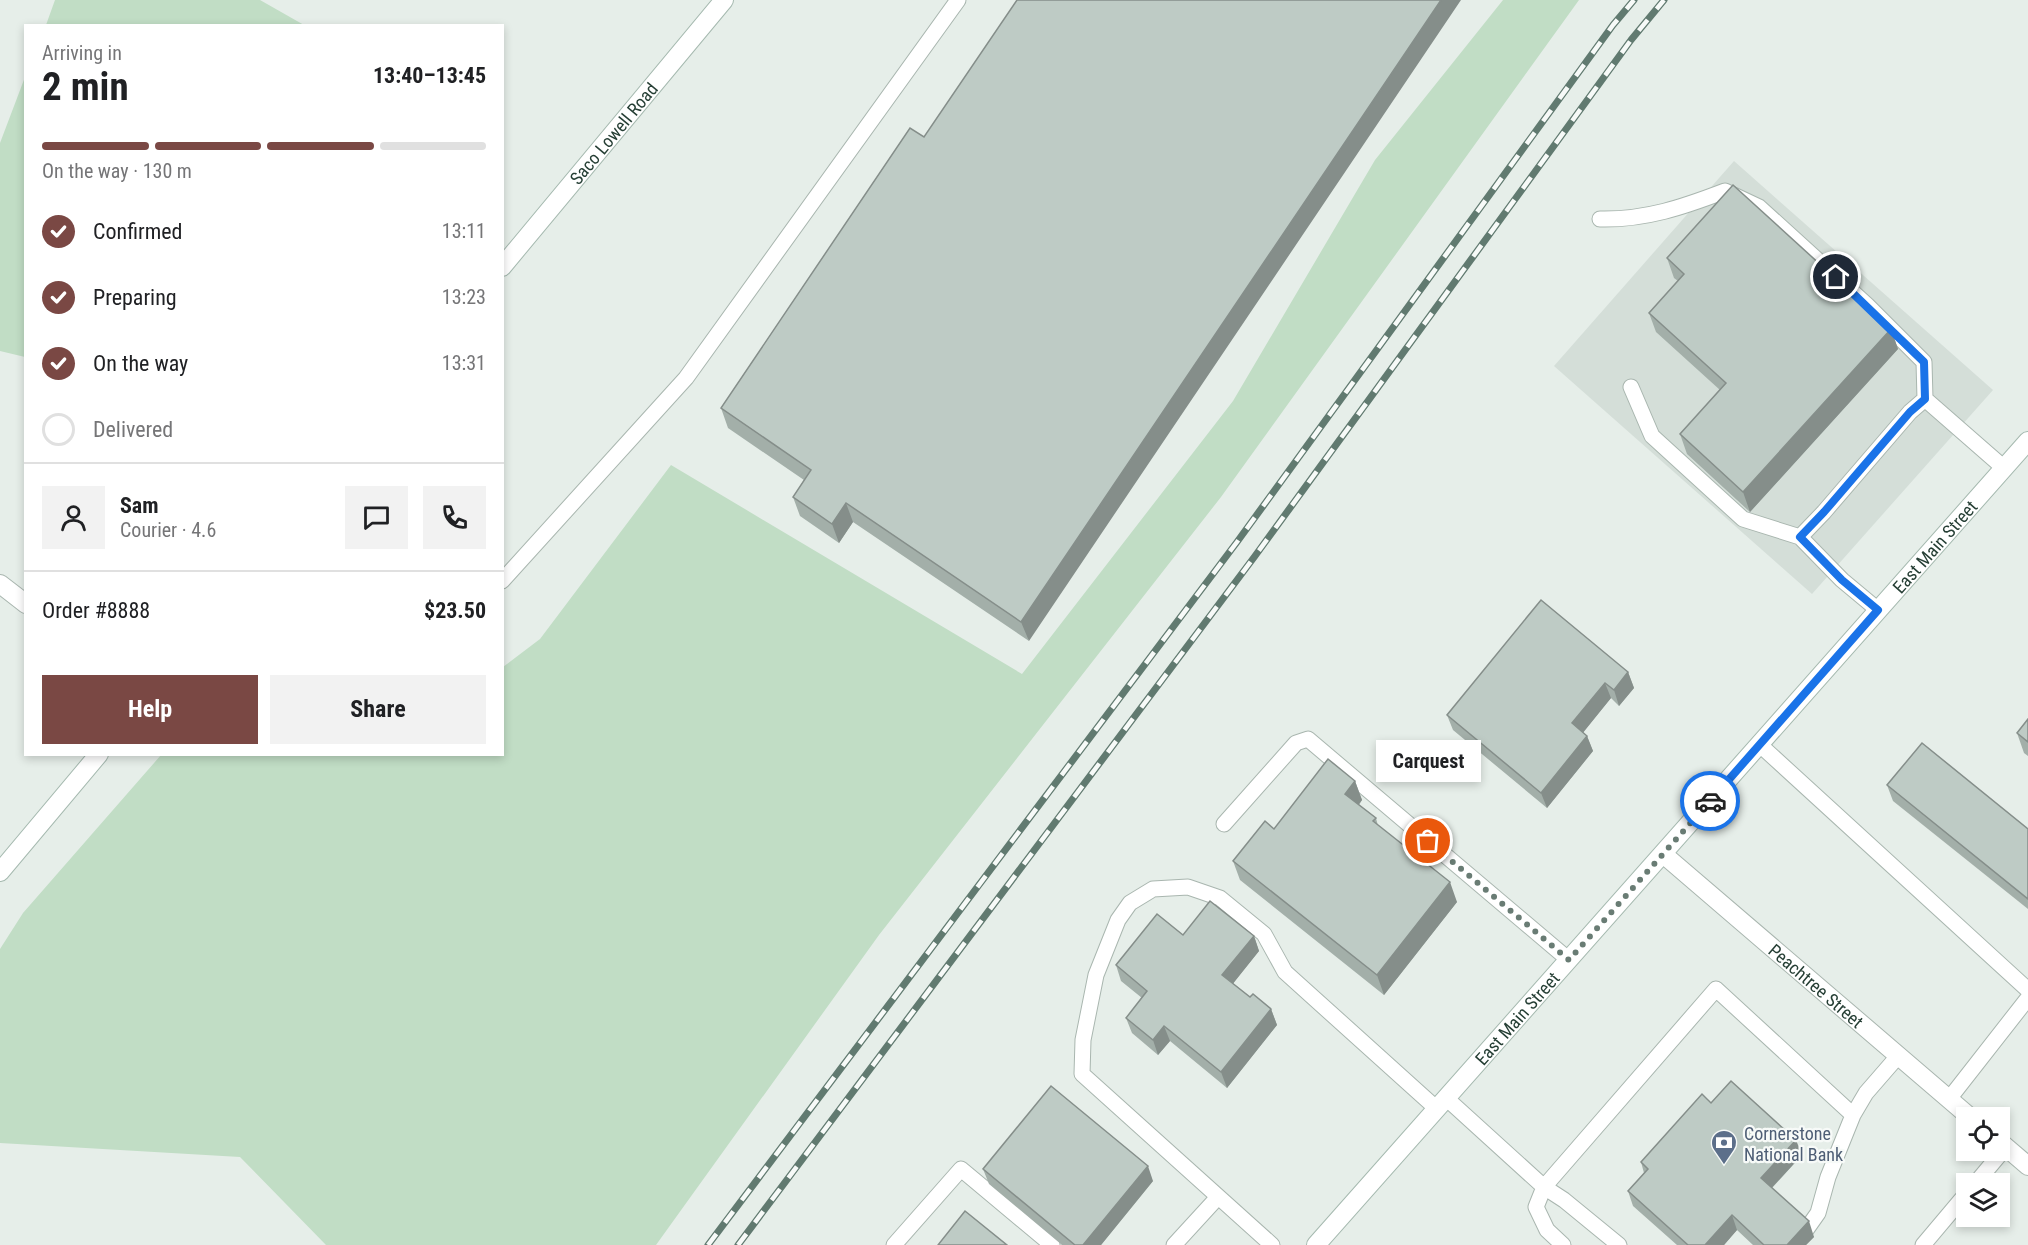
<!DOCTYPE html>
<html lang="en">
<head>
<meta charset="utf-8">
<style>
  :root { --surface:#fff; --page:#f2f2f2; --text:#202124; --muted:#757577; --line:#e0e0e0; --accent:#7a4844 }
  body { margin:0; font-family:"Roboto Condensed",sans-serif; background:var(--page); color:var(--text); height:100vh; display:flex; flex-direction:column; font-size:22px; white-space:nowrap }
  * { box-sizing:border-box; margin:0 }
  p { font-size:20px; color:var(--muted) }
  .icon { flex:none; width:33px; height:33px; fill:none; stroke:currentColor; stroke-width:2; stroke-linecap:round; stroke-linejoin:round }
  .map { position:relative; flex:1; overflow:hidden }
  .panel { position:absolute; left:24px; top:24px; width:480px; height:732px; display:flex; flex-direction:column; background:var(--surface); border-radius:0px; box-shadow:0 3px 9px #0003 }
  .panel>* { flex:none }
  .buttons { position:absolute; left:1956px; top:1107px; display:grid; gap:12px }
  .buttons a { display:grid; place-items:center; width:54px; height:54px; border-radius:0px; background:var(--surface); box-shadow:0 3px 9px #0003; font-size:30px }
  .pin { position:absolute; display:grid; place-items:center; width:51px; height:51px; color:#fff; margin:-26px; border:3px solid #fff; border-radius:50%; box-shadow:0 2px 6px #0007 }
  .courier { position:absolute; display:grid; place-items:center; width:60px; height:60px; margin:-30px; border:4px solid #1a73e8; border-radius:50%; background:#fff; color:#222; box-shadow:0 2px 8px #0007 }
  .bubble { position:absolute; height:42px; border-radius:0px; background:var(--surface); box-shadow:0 3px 9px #0003; font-size:20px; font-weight:700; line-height:42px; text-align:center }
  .summary em { font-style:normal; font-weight:700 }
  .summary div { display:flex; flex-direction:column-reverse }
  .summary { display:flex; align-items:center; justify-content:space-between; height:102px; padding:0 18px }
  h1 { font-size:39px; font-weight:700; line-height:45px }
  .bar { display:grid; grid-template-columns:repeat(4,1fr); gap:9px 6px; align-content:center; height:72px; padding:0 18px }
  .bar i { height:8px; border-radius:4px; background:var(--line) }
  .bar .active { background:var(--accent) }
  .bar p { grid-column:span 4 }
  .line { display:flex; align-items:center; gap:15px; padding:0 18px; border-top:2px solid var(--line) }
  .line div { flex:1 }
  .round { display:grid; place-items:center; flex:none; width:63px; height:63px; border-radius:0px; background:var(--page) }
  ol { padding:0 18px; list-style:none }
  li { display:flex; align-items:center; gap:18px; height:66px }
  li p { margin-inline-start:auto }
  li .icon { padding:6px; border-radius:50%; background:var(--accent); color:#fff; stroke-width:4 }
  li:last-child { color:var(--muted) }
  li i { width:33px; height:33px; border:3px solid var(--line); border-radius:50% }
  .cta { display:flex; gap:12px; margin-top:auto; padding:12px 18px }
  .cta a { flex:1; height:69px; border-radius:0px; background:var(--accent); color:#fff; font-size:24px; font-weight:700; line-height:69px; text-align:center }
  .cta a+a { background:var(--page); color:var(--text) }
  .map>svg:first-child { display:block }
  .built { fill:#d4ded8 }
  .green { fill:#c1ddc5 }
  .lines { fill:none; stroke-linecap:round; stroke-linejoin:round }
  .lane-casing { stroke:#a9b6af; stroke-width:17 }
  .street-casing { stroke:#a9b6af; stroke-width:20 }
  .secondary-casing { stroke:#a5b9af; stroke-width:20 }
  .lane { stroke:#fff; stroke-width:15 }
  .street { stroke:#fff; stroke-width:18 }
  .secondary { stroke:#fff; stroke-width:18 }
  .rail-casing { stroke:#617a70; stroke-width:7 }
  .rail { stroke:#f7faf8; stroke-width:4.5; stroke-dasharray:14; stroke-linecap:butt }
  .wall { fill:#a3afa9 }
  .shaded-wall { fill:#858e8a }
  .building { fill:#becbc5; stroke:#858e8a; stroke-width:1.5 }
  .done { stroke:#697c74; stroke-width:6; stroke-dasharray:0 10.8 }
  .route { stroke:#1a73e8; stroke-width:8 }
  .labels { text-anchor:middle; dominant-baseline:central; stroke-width:4.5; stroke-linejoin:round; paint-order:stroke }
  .street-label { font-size:18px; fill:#263f35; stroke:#f7faf8 }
  .service-label { font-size:18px; fill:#4e5e75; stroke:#f7faf8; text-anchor:start }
</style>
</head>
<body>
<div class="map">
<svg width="2028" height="1245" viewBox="0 0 2028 1245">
  <rect width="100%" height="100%" fill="#e6eee9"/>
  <path class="built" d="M1734,161L1993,390L1812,594L1554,366Z"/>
  <path class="green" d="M55,0H260L304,25H46Z
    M1503,0H1579L1221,497L879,935L656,1245H326L240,1157L0,1143V949L23,913L161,755L502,754L503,667L540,639L671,465L1022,674L1233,401L1375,160Z
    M25,77L26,357H25L0,351V143Z"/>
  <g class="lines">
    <defs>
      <path id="lane" d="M1600,219C1646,220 1683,207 1725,191L1759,207L1867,305L1924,362L1925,399
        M1631,387L1652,436L1743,519L1800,537
        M502,581L686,378L958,0
        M1878,610L1842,580L1800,537L1824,512L1910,412L1925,399L2004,468
        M1759,744L2028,990
        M1224,824L1296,743L1308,739L1569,960
        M1446,1098L1544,1187L1716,989L1853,1115
        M1949,1099L2028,998
        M1975,1184L2006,1147
        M1806,1230L1818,1213L1828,1177L1853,1115L1866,1093L1899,1055
        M894,1245L961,1169L1052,1245
        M1174,1245L1218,1197
        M1272,1245L1082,1074L1083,1040L1096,975L1118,920L1130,903L1153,889L1188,887L1220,898L1264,934L1285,972L1437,1109
        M1563,1245L1547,1230L1536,1207L1544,1187L1564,1200L1619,1245
        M1923,1245L1966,1194"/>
      <g id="street">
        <path d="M0,584L26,604"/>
        <path id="s1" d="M1663,854L1971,1118"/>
        <path d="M2000,1142L2028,1166"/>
      </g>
      <g id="secondary">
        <path id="s2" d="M502,267L724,0"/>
        <path d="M0,872L99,754"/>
        <path id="s3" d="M1316,1245L2028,441"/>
      </g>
    </defs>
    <use href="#lane" class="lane-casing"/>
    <use href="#street" class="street-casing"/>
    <use href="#secondary" class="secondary-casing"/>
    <use href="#lane" class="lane"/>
    <use href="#street" class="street"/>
    <use href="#secondary" class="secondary"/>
    <defs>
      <path id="rail" d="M708,1245L1237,542L1613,25L1634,0
        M738,1245L1255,556L1631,40L1664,0"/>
    </defs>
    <use href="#rail" class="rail-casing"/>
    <use href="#rail" class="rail"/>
  </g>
  <path class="wall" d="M910,128L1029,641L853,522L839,543L800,516L793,497L804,480L728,428L721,408Z
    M1667,258L1891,329L1898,349L1750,512L1687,454L1680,434L1720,390L1656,332L1649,313L1678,281L1674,278Z
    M1628,672L1634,688L1619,706L1611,698L1583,732L1587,736L1593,751L1547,808L1453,730L1447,715Z
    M2028,719V756L2024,753L2017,733Z
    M1355,781L1362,800L1359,805L1376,818L1378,826L1457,902L1384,995L1240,880L1233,861L1274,829Z
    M1887,785L2028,829V909L1893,801Z
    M1183,935L1254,936L1259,951L1233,983L1250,997L1271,1009L1277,1025L1227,1088L1170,1041L1158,1055L1132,1033L1126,1018L1142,998L1121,981L1116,965Z
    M1711,1103L1802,1155L1772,1188L1814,1237L1806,1245H1753L1737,1230L1724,1245H1677L1633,1206L1628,1191L1644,1173L1641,1162Z
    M983,1169L1153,1181L1101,1245H1062L989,1184Z"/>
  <path class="shaded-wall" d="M1441,0H1461L1029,641L1021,622Z
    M1891,329L1898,349L1750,512L1743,492Z
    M846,503L853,522L839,543L832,524Z
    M1628,672L1634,688L1619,706L1614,690Z
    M1605,683L1611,698L1578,739L1572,723Z
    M1587,736L1593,751L1547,808L1541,793Z
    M1355,781L1362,800L1352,813L1345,794Z
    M1450,882L1457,902L1384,995L1377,975Z
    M1254,936L1259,951L1228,990L1222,975Z
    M1271,1009L1277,1025L1227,1088L1221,1072Z
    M1164,1026L1170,1041L1158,1055L1153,1040Z
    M1796,1140L1802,1155L1766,1194L1761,1178Z
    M1148,1166L1153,1181L1101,1245H1083Z
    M1732,1215L1737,1230L1724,1245H1705Z
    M1809,1221L1814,1237L1806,1245H1787Z"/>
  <path class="building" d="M1017,0H1441L1021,622L846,503L832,524L793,497L811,470L721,408L910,128L924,137Z
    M1733,185L1891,329L1743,492L1680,434L1726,383L1649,313L1684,274L1667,258Z
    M1541,600L1628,672L1614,690L1605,683L1572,723L1587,736L1541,793L1447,715Z
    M2028,719V742L2017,733Z
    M1922,743L2028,829V899L1887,785Z
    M1328,759L1355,781L1345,794L1376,818L1373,821L1450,882L1377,975L1233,861L1265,821L1274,829Z
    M1210,901L1254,936L1222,975L1250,997L1253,994L1271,1009L1221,1072L1164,1026L1153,1040L1126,1018L1147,991L1116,965L1157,914L1183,935Z
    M1731,1081L1796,1140L1761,1178L1809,1221L1787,1245H1764L1732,1215L1705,1245H1688L1628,1191L1648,1169L1641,1162L1702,1094L1711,1103Z
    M1051,1086L1148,1166L1083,1245H1075L983,1169Z
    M965,1211L1007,1245H938Z"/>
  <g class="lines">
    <path class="done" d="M1428,841L1569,960L1710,801"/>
    <path class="route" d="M1710,801L1878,610L1842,580L1800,537L1824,512L1910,412L1925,399L1924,362L1836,277"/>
  </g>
  <defs>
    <symbol id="bank-pin" viewBox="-11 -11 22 30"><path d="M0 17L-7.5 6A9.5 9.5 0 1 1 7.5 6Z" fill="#5c6f8a" stroke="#f7faf8"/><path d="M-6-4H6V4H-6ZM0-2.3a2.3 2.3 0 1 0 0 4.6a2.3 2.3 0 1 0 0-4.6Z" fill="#fff"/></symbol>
  </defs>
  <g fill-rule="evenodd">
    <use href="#bank-pin" x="1709" y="1128" width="30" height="40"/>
  </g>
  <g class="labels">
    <g class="street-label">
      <text stroke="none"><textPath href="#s2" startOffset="174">Saco Lowell Road</textPath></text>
      <text stroke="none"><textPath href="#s3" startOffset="933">East Main Street</textPath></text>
      <text stroke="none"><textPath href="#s1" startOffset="202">Peachtree Street</textPath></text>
      <text stroke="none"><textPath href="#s3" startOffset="303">East Main Street</textPath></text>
    </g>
    <g class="service-label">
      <text x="1744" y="1133">Cornerstone<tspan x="1744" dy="21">National Bank</tspan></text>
    </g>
  </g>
</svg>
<div class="buttons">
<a><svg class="icon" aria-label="locate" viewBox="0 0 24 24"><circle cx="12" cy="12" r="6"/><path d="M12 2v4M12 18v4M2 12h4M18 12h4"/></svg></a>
<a><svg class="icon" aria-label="layers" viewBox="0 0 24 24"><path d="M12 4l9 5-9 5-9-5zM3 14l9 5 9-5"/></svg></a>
</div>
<div class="pin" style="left:1428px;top:841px;background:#ea580c"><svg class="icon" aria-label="bag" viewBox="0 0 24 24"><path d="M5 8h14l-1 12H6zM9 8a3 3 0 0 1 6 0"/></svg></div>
<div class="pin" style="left:1836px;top:277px;background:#1f2937"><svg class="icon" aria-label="home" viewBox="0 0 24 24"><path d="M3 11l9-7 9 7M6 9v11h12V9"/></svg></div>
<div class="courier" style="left:1710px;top:801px"><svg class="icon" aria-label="car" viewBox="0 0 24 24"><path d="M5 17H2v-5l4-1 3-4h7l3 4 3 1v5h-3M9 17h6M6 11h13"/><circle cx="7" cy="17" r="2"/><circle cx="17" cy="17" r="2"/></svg></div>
<div class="bubble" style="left:1376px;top:740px;width:105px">Carquest</div>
<section class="panel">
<div class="summary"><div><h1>2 min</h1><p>Arriving in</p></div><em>13:40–13:45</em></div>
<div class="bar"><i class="active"></i><i class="active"></i><i class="active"></i><i></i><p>On the way · 130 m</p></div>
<ol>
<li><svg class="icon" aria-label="check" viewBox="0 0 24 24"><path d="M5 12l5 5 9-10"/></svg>Confirmed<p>13:11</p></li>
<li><svg class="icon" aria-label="check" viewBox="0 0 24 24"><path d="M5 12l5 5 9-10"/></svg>Preparing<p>13:23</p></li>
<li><svg class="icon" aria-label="check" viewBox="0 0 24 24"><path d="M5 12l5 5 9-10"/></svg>On the way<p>13:31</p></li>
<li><i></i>Delivered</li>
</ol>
<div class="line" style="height:108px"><a class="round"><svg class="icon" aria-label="person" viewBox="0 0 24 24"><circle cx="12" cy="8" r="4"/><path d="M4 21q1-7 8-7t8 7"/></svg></a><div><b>Sam</b><p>Courier · 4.6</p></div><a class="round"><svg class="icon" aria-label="chat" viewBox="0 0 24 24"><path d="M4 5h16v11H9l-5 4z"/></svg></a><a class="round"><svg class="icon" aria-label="phone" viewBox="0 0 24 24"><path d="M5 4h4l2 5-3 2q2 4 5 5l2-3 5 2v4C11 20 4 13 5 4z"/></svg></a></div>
<div class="line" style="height:78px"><div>Order #8888</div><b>$23.50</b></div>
<div class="cta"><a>Help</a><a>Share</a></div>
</section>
</div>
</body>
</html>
